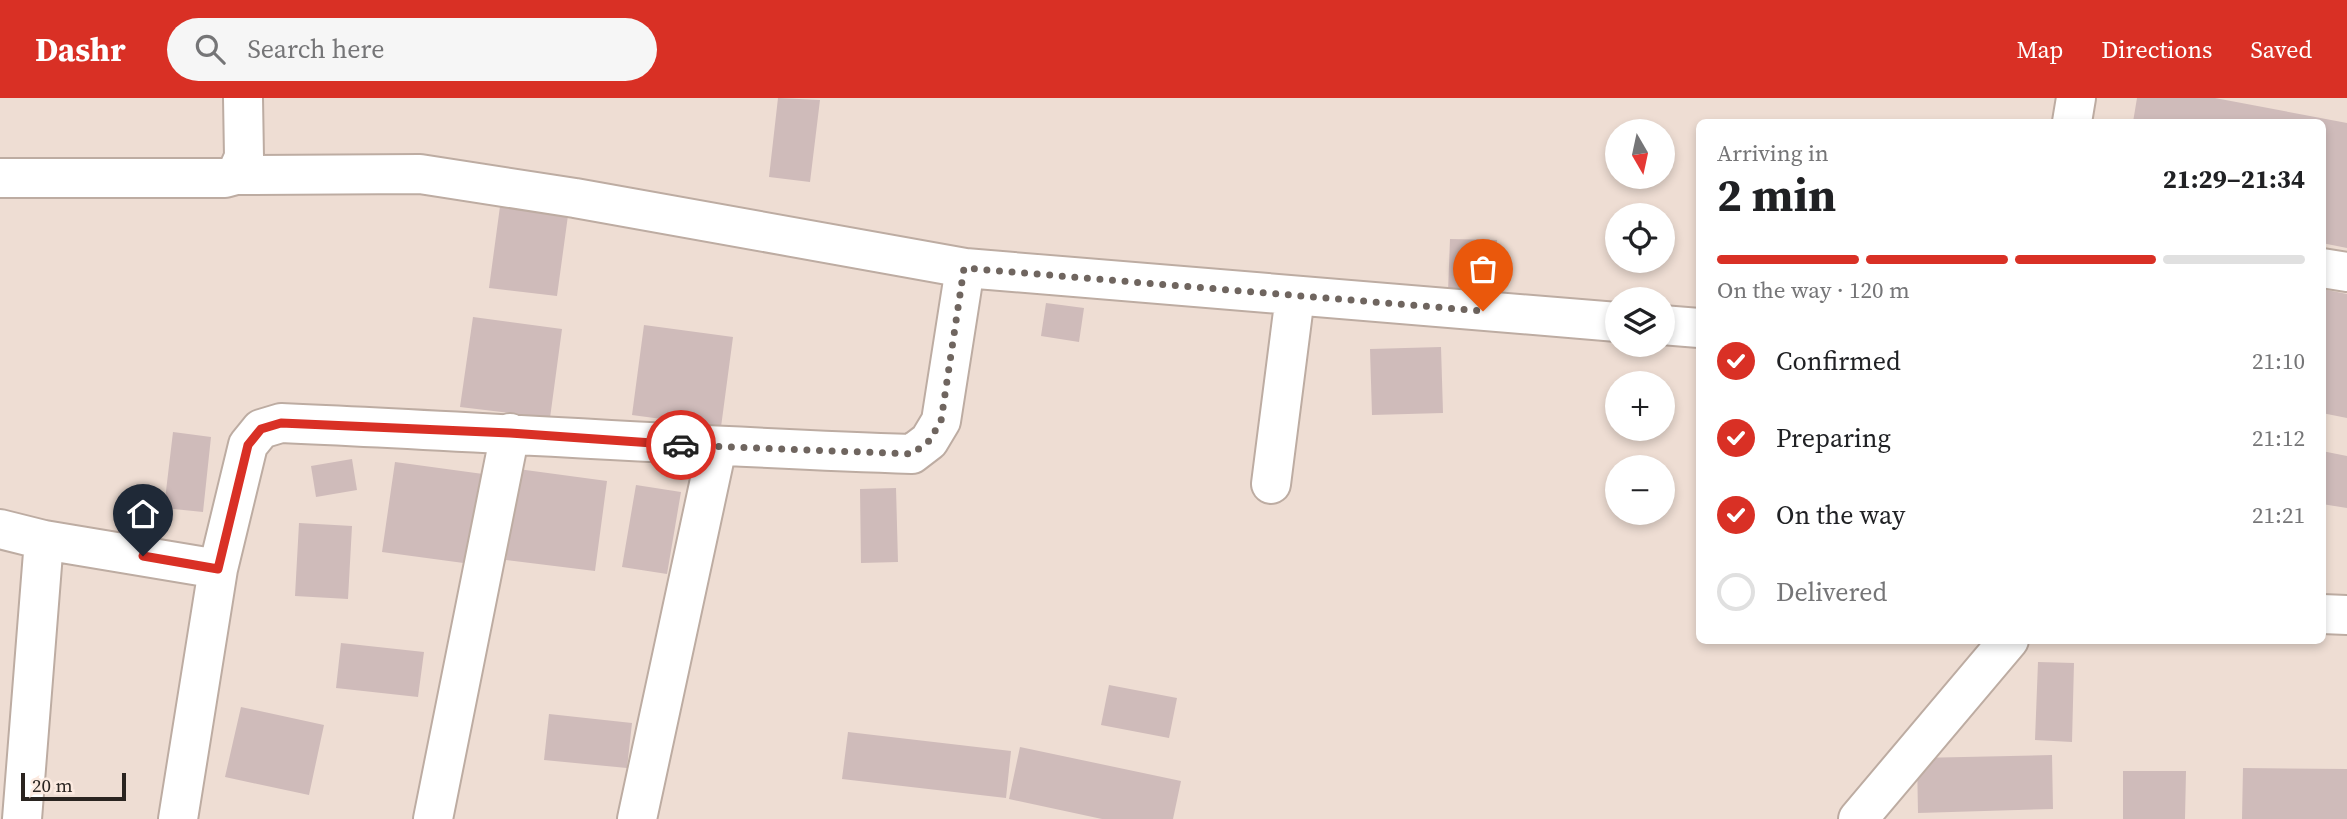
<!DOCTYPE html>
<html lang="en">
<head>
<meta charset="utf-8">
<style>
  :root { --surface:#fff; --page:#f6f6f6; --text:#202124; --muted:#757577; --line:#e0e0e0; --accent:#d93025 }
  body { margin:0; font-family:"Source Serif 4",serif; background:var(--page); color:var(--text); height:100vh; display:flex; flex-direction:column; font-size:26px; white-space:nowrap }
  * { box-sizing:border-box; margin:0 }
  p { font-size:23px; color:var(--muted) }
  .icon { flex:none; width:38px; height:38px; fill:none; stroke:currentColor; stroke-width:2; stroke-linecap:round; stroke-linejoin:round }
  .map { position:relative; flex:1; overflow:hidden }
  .drawer { position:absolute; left:1696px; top:21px; width:630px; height:525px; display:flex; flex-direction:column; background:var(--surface); border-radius:10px; box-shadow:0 4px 10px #0003 }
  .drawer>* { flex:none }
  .needle { width:46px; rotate:171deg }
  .fabs { position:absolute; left:1605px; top:21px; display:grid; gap:14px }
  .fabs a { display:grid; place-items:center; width:70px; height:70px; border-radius:50%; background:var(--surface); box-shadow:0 4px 10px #0003; font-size:35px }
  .scale { position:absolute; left:21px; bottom:18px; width:105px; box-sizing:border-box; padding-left:7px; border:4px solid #2a2420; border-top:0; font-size:19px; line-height:24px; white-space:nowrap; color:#2a2420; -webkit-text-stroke:5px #fceae0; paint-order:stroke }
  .pin { position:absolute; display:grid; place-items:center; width:60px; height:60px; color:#fff; margin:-72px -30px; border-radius:50% 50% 50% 0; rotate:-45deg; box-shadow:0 0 7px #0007 }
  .pin .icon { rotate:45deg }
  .courier { position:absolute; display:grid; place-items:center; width:70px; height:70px; margin:-35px; border:5px solid #d93025; border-radius:50%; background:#fff; color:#222; box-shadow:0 2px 9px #0007 }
  .headline em { font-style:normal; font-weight:700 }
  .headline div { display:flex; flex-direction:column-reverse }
  .headline { display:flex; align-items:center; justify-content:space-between; height:119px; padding:0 21px }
  h1 { font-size:46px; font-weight:700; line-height:52px }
  .bar { display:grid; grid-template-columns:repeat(4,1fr); gap:10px 7px; align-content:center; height:84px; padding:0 21px }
  .bar i { height:9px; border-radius:5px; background:var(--line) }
  .bar .selected { background:var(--accent) }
  .bar p { grid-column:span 4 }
  ol { padding:0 21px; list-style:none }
  li { display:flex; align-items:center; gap:21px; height:77px }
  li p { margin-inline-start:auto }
  li .icon { padding:7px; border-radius:50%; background:var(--accent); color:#fff; stroke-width:4 }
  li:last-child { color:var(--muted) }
  li i { width:38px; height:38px; border:4px solid var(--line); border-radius:50% }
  header { display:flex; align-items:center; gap:42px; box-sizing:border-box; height:98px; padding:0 35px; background:var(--accent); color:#fff }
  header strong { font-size:33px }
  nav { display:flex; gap:38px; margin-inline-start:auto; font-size:24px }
  .search { width:490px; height:63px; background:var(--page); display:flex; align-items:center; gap:18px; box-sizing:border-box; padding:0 24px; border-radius:38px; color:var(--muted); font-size:26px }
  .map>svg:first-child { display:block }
  .building { fill:#cfbbba }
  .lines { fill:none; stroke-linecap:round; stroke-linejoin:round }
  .minor-casing { stroke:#bdaca2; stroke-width:42 }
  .minor { stroke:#fff; stroke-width:38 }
  .done { stroke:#6f655f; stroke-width:7; stroke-dasharray:0 12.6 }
  .route { stroke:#d93025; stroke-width:9 }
</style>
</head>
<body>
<header>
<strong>Dashr</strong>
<div class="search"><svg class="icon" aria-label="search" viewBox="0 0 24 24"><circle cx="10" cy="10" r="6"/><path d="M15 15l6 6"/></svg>Search here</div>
<nav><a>Map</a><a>Directions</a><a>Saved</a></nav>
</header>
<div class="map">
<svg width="2347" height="721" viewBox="0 0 2347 721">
  <rect width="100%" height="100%" fill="#eeddd3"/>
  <path class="building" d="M778,0L820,2L810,84L769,79Z
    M2137,0H2215L2347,25V150L2322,145V24H2133Z
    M501,101L569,110L557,198L489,190Z
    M1450,141L1497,142L1496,195L1448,194Z
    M2322,191L2347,196V320L2322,315Z
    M1046,205L1084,210L1079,244L1041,238Z
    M473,219L562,231L550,320L460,309Z
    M644,227L733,239L721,329L632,317Z
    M1441,249L1443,315L1372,317L1370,251Z
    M173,334L211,339L203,414L164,410Z
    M2322,353L2347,358V410L2322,406Z
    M352,361L357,392L316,399L311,368Z
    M395,364L483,376L471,466L382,454Z
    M518,371L607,383L595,473L506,462Z
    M636,387L681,394L667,476L622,469Z
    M896,390L898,464L861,465L860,391Z
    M299,425L352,428L348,501L295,498Z
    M341,545L424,554L418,599L336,590Z
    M2038,564L2074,565L2072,644L2035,642Z
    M1109,587L1177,600L1169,640L1101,627Z
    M241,609L324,627L309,697L225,679Z
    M549,616L632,625L627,670L544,662Z
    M848,634L1011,653L1006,700L842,681Z
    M1020,649L1181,683L1173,721H1102L1009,701Z
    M2052,657L2053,711L1918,715L1917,660Z
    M2243,670L2347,671V721H2242Z
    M2123,673H2186L2185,721H2123Z"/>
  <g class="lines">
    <defs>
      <path id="minor" d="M2072,24L2076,0
        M236,77L420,76L575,100L965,170L1617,224
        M0,80H225L236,77L244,59L243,0
        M2322,170L2347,174
        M1662,227L1699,230
        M1271,386L1295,198
        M0,431L44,442L218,471
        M2322,516L2347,517
        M22,721L44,442
        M178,721L218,471L248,347L261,331L281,325C492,334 701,349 912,356L929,343L941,323L965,170
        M433,721L510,335
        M637,721L717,349
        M1858,721L2009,542"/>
    </defs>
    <use href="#minor" class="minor-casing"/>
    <use href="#minor" class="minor"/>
  </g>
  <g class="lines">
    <path class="done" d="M681,347L912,356L929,343L941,323L964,170L1483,213"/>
    <path class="route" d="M143,458L218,471L248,347L261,331L281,325L510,335L681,347"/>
  </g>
</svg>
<div class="fabs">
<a><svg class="needle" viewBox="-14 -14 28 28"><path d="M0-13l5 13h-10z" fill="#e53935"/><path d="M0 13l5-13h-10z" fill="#757577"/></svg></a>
<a><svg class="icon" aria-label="locate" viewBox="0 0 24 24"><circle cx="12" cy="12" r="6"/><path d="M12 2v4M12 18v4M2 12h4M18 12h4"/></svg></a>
<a><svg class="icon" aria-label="layers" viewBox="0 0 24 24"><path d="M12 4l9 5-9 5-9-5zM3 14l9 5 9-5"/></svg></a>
<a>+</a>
<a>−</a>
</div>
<div class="scale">20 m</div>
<div class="pin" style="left:1483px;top:213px;background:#ea580c"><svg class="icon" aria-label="bag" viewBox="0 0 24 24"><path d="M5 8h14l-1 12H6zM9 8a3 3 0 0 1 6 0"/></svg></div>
<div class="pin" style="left:143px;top:458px;background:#1f2937"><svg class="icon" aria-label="home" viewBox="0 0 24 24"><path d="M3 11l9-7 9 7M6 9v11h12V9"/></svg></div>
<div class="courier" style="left:681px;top:347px"><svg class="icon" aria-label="car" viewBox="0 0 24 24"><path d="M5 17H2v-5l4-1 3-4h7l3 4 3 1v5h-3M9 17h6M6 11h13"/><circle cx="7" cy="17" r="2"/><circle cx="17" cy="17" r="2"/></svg></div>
<section class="drawer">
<div class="headline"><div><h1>2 min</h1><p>Arriving in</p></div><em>21:29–21:34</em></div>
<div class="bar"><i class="selected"></i><i class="selected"></i><i class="selected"></i><i></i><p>On the way · 120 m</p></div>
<ol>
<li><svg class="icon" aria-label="check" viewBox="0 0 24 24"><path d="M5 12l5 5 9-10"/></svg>Confirmed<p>21:10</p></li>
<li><svg class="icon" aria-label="check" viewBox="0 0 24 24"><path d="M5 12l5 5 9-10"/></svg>Preparing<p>21:12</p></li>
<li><svg class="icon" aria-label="check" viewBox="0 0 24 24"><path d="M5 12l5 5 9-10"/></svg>On the way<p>21:21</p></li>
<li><i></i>Delivered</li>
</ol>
</section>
</div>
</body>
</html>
